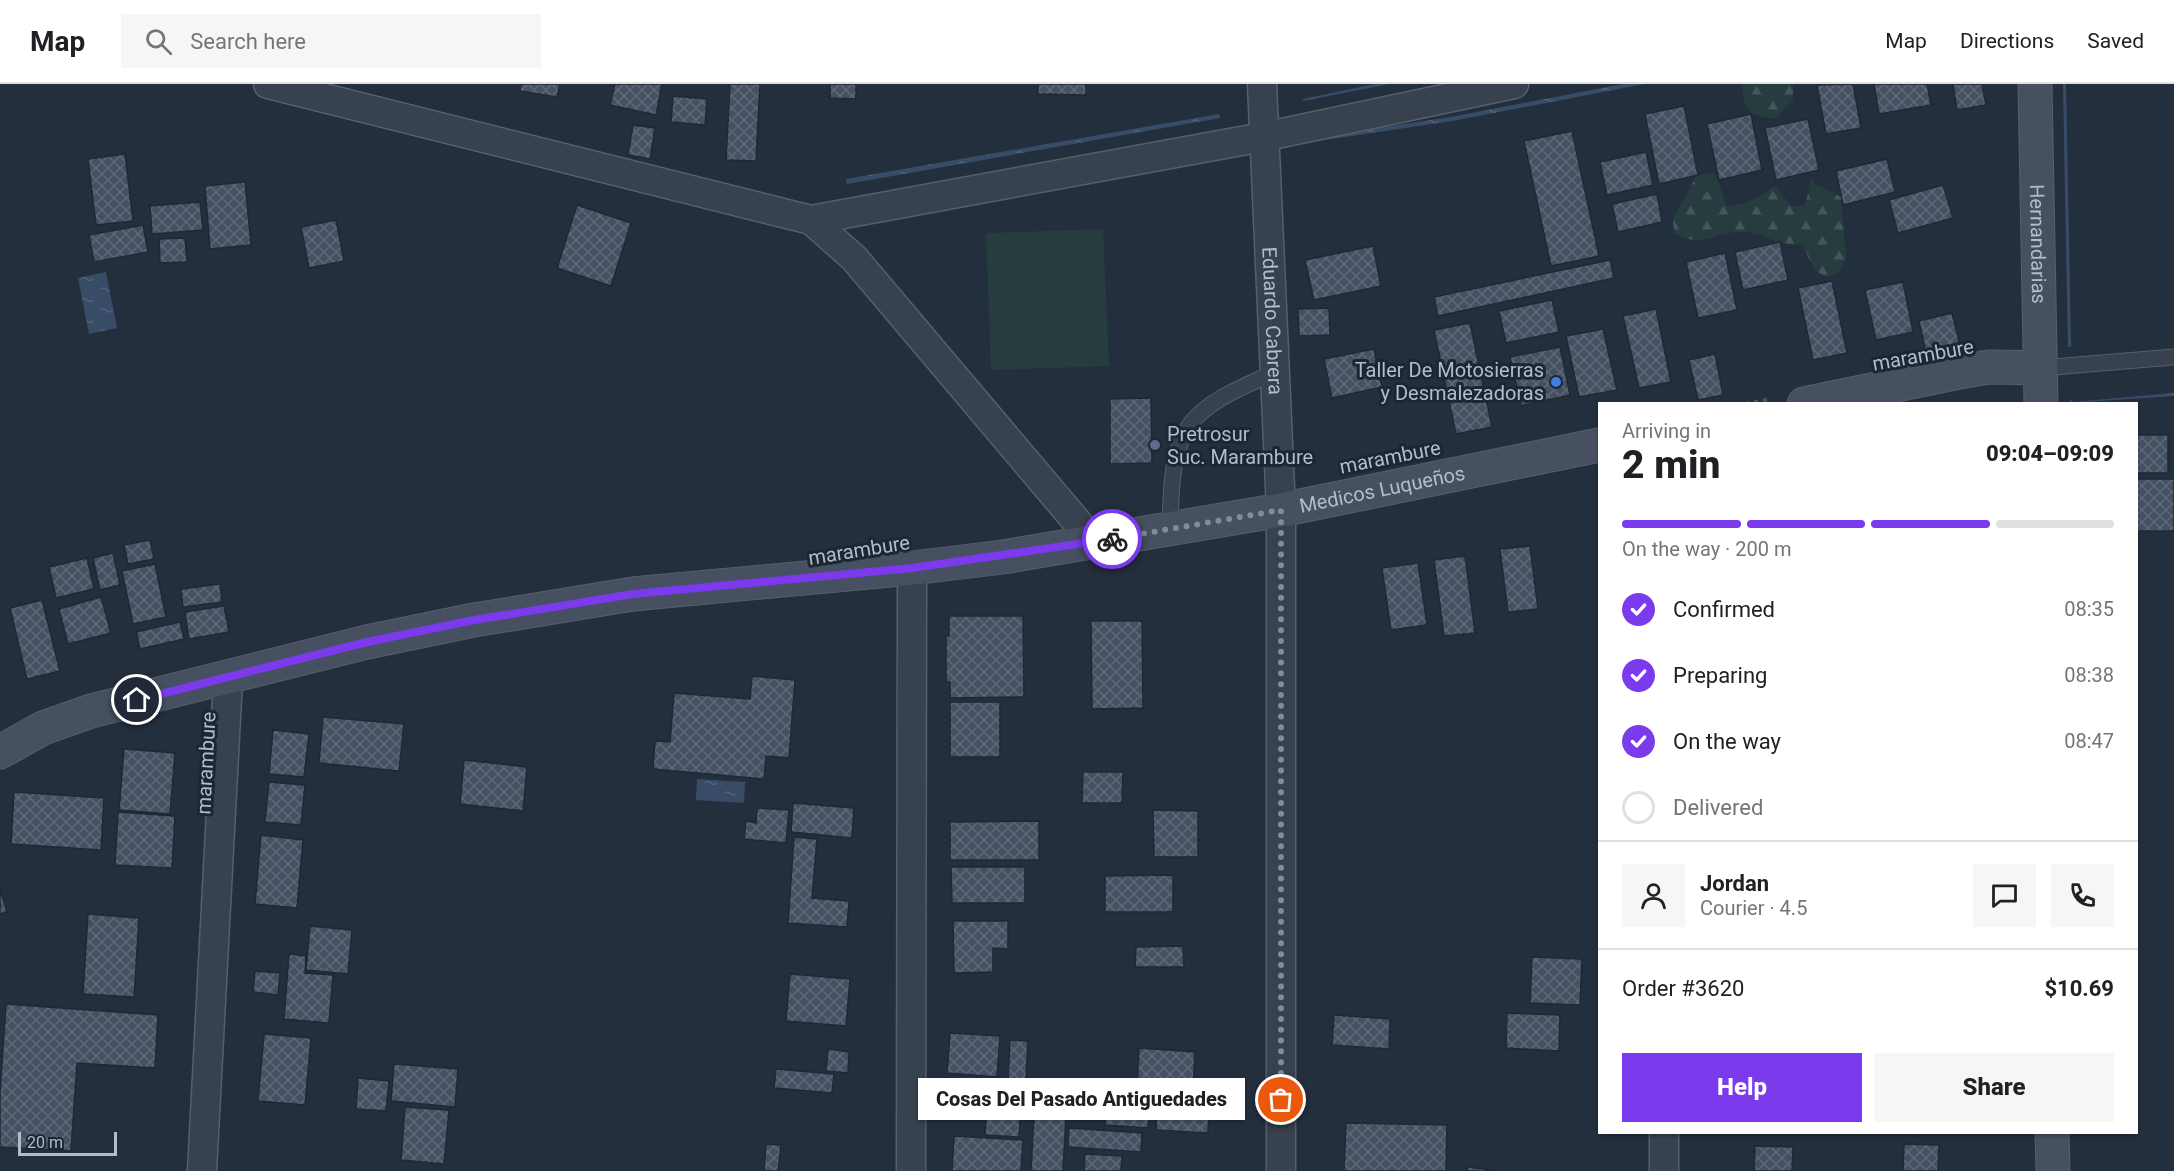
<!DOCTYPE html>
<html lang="en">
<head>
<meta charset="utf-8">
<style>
  :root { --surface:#fff; --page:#f6f6f6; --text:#202124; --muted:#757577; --line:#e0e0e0; --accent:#7c3aed }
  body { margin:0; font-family:Roboto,sans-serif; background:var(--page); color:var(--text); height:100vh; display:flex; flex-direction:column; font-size:22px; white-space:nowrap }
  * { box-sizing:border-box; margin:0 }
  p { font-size:20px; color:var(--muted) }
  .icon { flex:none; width:33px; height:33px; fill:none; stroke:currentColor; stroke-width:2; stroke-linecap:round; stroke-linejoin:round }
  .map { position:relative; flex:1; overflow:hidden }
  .details { position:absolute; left:1598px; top:318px; width:540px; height:732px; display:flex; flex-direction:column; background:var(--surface); border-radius:0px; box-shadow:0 2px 4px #0004 }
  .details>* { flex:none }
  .scale { position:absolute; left:18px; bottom:15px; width:99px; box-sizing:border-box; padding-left:6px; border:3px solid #b4bcc9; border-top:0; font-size:16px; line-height:21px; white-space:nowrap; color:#b4bcc9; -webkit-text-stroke:4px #1d2633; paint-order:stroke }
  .pin { position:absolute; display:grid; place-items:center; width:51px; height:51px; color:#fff; margin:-26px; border:3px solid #fff; border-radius:50%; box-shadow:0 2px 6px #0007 }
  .courier { position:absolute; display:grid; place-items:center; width:60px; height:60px; margin:-30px; border:4px solid #7c3aed; border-radius:50%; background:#fff; color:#222; box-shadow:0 2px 8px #0007 }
  .bubble { position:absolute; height:42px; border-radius:0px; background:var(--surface); box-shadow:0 2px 4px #0004; font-size:20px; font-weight:800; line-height:42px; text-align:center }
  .headline em { font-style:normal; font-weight:800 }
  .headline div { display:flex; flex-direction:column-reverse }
  .headline { display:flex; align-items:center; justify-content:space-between; height:102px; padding:0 24px }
  h1 { font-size:39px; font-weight:800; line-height:45px }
  .bar { display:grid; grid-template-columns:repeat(4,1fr); gap:9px 6px; align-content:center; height:72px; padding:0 24px }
  .bar i { height:8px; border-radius:4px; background:var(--line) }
  .bar .selected { background:var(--accent) }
  .bar p { grid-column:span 4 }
  .line { display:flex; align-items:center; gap:15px; padding:0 24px; border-top:2px solid var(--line) }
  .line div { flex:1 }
  .round { display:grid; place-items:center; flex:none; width:63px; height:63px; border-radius:0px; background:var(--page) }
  ol { padding:0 24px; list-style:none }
  li { display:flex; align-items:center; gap:18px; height:66px }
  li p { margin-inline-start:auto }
  li .icon { padding:6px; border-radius:50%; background:var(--accent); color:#fff; stroke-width:4 }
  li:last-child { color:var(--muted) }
  li i { width:33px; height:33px; border:3px solid var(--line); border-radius:50% }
  .button { display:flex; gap:12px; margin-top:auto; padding:12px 24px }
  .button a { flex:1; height:69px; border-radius:0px; background:var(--accent); color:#fff; font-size:24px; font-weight:800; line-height:69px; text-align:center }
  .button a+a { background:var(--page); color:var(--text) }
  header { display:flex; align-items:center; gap:36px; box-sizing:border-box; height:84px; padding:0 30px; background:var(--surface); border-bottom:2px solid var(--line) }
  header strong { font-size:28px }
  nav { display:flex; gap:33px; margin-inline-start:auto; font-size:21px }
  .search { width:420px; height:54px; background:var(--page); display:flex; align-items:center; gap:15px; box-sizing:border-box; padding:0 21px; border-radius:0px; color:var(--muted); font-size:22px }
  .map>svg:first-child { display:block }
  .forest { fill:url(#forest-firs) }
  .park { fill:#263c3f }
  .water { fill:url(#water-ripples) }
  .building { fill:url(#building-cross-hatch); stroke:#1f2835; stroke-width:1.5 }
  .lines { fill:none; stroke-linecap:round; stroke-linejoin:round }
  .lane-casing { stroke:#565f6c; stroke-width:17 }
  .street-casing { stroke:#565f6c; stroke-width:31 }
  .secondary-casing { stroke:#565f6c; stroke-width:35 }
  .path { stroke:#44595c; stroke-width:4; stroke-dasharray:4.5 4.5; stroke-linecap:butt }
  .lane { stroke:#38414e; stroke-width:15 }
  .street { stroke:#38414e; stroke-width:28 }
  .secondary { stroke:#465061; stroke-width:33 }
  .done { stroke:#828b98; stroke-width:6; stroke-dasharray:0 10.8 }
  .route { stroke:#7c3aed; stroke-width:8 }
  .shop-dot { fill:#3f7fe0; stroke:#1d2633; stroke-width:2 }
  .service-dot { fill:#5c6f8a; stroke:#1d2633; stroke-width:2 }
  .labels { text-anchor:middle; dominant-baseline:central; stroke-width:6; stroke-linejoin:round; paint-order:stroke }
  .street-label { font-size:20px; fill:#b4bcc9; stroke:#1d2633 }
  .poi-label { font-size:20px; fill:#b4bcc9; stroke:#1d2633; text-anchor:end }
</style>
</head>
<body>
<header>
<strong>Map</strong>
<div class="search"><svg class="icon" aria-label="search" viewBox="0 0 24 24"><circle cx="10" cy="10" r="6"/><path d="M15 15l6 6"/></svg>Search here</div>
<nav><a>Map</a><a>Directions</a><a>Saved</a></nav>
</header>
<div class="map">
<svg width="2174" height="1087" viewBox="0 0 2174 1087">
  <defs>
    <pattern id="forest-firs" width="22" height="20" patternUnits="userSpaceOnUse" patternTransform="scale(1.5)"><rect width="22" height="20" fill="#263c3f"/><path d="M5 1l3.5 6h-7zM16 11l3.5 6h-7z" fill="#435659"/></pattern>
    <pattern id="water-ripples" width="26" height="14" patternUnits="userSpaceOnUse" patternTransform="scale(1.5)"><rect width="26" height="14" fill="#394c67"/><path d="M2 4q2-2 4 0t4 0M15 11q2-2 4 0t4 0" fill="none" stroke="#53647b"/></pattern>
    <pattern id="building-cross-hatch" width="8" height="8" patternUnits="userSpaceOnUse" patternTransform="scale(1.5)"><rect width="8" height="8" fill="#455162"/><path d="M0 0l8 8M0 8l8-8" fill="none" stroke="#5d6877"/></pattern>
  </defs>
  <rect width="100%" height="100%" fill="#242f3e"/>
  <path class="forest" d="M1742,0H1793V16L1775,35L1751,30L1744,18Z
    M1713,89C1721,98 1721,111 1727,122C1746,121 1760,113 1775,102L1792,123L1805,121L1812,94L1816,101L1841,113L1846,175L1839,188L1827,193L1814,186L1803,161C1795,160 1787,160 1779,158C1766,154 1756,148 1742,148C1714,147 1704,166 1674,149L1673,135L1693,98L1698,91Z"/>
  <path class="park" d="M1103,145L1109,282L991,286L986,149Z"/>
  <path class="water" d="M1375,0H1389L1303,17V15Z
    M1623,0H1644L1452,37L1298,60V56L1451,33Z
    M2063,0H2066L2071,263H2068Z
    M1219,30L1220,34L847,100L846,95Z
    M106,188L117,244L89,250L78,194Z
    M2174,309V312L2070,319V315L2073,318Z
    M697,695L745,698L744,719L696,716Z"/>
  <path class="building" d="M521,0H560L557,13L520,7Z
    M615,0H662L656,31L610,21Z
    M730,0H760L756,77L726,76Z
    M830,0H856V15L830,14Z
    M1038,0H1086V11L1038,10Z
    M1853,0L1861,44L1826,50L1817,1Z
    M1874,0H1927L1931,21L1879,30Z
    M1953,0H1982L1986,21L1957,26Z
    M673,12L707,15L705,41L671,38Z
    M1684,22L1698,91L1659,100L1645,30Z
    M1751,30L1762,86L1719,96L1707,40Z
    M1808,35L1819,86L1776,96L1765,44Z
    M633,41L655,44L650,75L628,71Z
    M1572,47L1599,172L1551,182L1524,57Z
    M1646,68L1653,101L1607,111L1600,78Z
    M125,70L133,137L96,141L88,75Z
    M1887,75L1895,108L1843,121L1836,87Z
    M245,98L251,161L210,165L205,102Z
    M1943,101L1953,134L1898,149L1889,116Z
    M1657,110L1662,138L1618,148L1612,120Z
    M200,118L203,146L152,150L150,122Z
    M577,121L631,139L611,202L557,184Z
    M336,136L344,177L309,184L301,143Z
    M143,141L148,168L94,178L89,151Z
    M185,154L187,178L160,179L159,155Z
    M1780,158L1788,196L1743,206L1735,168Z
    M1373,162L1381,202L1314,216L1305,176Z
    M1725,169L1737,226L1698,234L1686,178Z
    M1610,176L1614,194L1438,232L1434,213Z
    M1832,197L1847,269L1813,276L1798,204Z
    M1903,198L1913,248L1876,256L1865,206Z
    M1552,216L1559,248L1506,259L1499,227Z
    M1329,224L1330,251L1299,252L1298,225Z
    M1656,225L1671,298L1639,304L1623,232Z
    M1952,229L1961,265L1927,273L1919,237Z
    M1470,239L1492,343L1456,350L1434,246Z
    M1603,245L1617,306L1579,313L1566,252Z
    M1560,263L1570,311L1521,322L1510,273Z
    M1374,265L1382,303L1332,314L1324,275Z
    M1715,270L1723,311L1698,316L1689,276Z
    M1151,314L1152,379L1110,380V315Z
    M2136,351H2168V389H2136Z
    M2136,395H2174V447H2136Z
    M150,456L154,475L128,480L124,461Z
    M1530,462L1538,525L1508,528L1500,465Z
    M113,469L120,501L100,506L93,474Z
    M1465,472L1475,549L1444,552L1434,476Z
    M87,474L94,505L56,514L49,483Z
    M1418,479L1427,541L1391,546L1382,484Z
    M155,480L166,533L133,540L122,487Z
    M220,500L222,518L183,523L181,505Z
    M101,513L111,549L68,560L59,525Z
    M42,516L60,587L27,595L10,524Z
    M224,522L229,548L189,555L185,528Z
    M949,532H1023L1024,613L950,614V598H946V552H949Z
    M1091,537H1142L1143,624L1092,625Z
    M180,538L184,555L140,565L136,548Z
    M752,592L795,596L789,674L766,672L764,695L653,685L655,657L670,658L674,609L750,615Z
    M950,618H1000V673H950Z
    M323,633L404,640L399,687L319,679Z
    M273,646L309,650L304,693L269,690Z
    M124,665L175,669L170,730L119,726Z
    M464,676L527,683L523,727L460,720Z
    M1083,688H1123L1122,719H1082Z
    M269,698L305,701L301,741L265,738Z
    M14,708L104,714L101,766L11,760Z
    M793,719L854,724L852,754L791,748Z
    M757,724L789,726L786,759L744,755L746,737L756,739Z
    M1153,726L1198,727V773H1154Z
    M118,728L175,732L172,784L115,781Z
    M1039,737V776H950V738Z
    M261,751L303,756L297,824L255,820Z
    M794,753L817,755L812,814L849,817L847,843L788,839Z
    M951,783H1025V819H952Z
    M1173,791V828H1105V792Z
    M0,805L7,828L0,830Z
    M88,830L139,834L134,913L83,910Z
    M953,837H1008V865L993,864V888L954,889Z
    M310,842L352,846L348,890L306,886Z
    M1183,862L1184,883H1135L1136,863Z
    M289,870L306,872L305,889L333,891L329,939L284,935Z
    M1532,873L1582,875L1580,921L1530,919Z
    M255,887L280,889L278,911L253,908Z
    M790,890L850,895L846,942L786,937Z
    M6,920L158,931L155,984L77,979L71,1067L0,1063V1009Z
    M1507,929L1560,931L1559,967L1506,964Z
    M1334,931L1390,935L1389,965L1332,961Z
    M950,949L1000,952L997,993L947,989Z
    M264,950L311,954L305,1021L258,1017Z
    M1010,956L1028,957L1026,996L1008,995Z
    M1139,964L1195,968L1193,1006L1137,1003Z
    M828,965L849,968L848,989L826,987Z
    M394,980L458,985L455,1023L391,1017Z
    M776,985L834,990L832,1009L774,1004Z
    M358,994L389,997L386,1027L356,1025Z
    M988,1003L1022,1005L1019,1053L985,1051Z
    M951,1005L981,1007L980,1036L950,1034Z
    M1157,1021L1209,1025L1208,1049L1156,1046Z
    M405,1023L449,1026L444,1080L401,1076Z
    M1106,1024L1149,1027L1148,1044L1105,1041Z
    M1034,1029L1066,1031L1063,1087H1031Z
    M1346,1039L1447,1041L1446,1087H1344Z
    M1069,1044L1142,1049L1141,1068L1068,1063Z
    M954,1052L1023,1056L1021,1087H952Z
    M766,1060L781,1061L778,1087H764Z
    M1904,1060L1939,1061L1938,1087H1903Z
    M1755,1062L1793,1063L1792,1087H1754Z
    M1085,1070L1122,1072L1121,1087H1084Z
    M1468,1083L1500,1087H1467Z"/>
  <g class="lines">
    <defs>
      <path id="lane" d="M2041,284L2174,273
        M1170,445C1171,411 1170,366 1192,338C1211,314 1248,301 1275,288"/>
      <g id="street">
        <path d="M268,0L811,136L854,174L1094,458"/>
        <path id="s1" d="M1262,0L1281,426V1087"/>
        <path d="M811,136L1263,53L1514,0"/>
        <path d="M202,1087L228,595"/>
        <path d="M911,1087L912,484"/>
        <path d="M1664,1087V1048"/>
      </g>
      <g id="secondary">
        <path id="s2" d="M2035,0L2041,320"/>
        <path d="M1804,320L1959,288L1989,283L2041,284"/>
        <path id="s3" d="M0,668L43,644L91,627L367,558L474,536L633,510L912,484L1003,473L1281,426L1599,361"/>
        <path d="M2052,1048L2053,1087"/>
      </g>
    </defs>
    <use href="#lane" class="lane-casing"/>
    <use href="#street" class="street-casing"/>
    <use href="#secondary" class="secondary-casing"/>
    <path class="path" d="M1745,320L1771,315"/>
    <use href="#lane" class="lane"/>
    <use href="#street" class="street"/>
    <use href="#secondary" class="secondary"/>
  </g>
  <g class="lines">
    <path class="done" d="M1112,455L1281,426V1016"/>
    <path class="route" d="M137,616L367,558L474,536L633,510L912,484L1112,455"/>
  </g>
  <circle class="shop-dot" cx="1556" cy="298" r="6"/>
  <circle class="service-dot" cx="1155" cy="361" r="6"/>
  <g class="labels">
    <g class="street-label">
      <text stroke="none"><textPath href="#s2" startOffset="160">Hernandarias</textPath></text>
      <text stroke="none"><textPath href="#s1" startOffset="237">Eduardo Cabrera</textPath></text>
      <text transform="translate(1923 271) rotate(-10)">marambure</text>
      <text transform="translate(1390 373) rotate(-11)">marambure</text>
      <text stroke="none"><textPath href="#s3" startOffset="1412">Medicos Luqueños</textPath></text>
      <text transform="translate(859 466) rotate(-9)">marambure</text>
      <text transform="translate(206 679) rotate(-87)">marambure</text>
    </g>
    <g class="poi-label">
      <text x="1544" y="286">Taller De Motosierras<tspan x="1544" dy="23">y Desmalezadoras</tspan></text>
      <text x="1167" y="350" text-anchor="start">Pretrosur<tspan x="1167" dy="23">Suc. Marambure</tspan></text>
    </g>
  </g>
</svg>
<div class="scale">20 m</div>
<div class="pin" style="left:1281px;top:1016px;background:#ea580c"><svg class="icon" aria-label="bag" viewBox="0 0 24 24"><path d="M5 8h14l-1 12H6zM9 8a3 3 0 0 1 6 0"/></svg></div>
<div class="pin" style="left:137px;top:616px;background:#1f2937"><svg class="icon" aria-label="home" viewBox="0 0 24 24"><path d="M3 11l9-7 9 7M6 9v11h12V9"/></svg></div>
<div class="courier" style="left:1112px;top:455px"><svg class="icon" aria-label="bike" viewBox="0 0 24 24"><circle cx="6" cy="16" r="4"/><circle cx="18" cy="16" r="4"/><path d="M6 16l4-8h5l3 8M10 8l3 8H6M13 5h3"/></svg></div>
<div class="bubble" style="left:918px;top:994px;width:327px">Cosas Del Pasado Antiguedades</div>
<section class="details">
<div class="headline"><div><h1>2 min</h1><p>Arriving in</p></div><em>09:04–09:09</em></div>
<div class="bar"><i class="selected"></i><i class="selected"></i><i class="selected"></i><i></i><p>On the way · 200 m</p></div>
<ol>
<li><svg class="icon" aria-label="check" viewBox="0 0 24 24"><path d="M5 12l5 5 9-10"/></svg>Confirmed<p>08:35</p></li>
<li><svg class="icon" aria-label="check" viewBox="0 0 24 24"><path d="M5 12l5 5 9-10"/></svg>Preparing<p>08:38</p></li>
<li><svg class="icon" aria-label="check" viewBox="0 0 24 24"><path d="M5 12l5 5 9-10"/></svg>On the way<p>08:47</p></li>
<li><i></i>Delivered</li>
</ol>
<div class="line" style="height:108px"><a class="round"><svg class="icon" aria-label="person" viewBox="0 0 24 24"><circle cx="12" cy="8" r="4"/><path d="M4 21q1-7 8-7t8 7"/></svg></a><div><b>Jordan</b><p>Courier · 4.5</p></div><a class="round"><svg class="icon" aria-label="chat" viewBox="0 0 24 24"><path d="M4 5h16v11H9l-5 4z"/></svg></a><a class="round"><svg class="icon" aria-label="phone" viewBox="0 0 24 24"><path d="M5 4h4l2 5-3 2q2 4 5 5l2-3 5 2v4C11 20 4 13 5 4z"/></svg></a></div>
<div class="line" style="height:78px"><div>Order #3620</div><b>$10.69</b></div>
<div class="button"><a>Help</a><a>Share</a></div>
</section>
</div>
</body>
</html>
